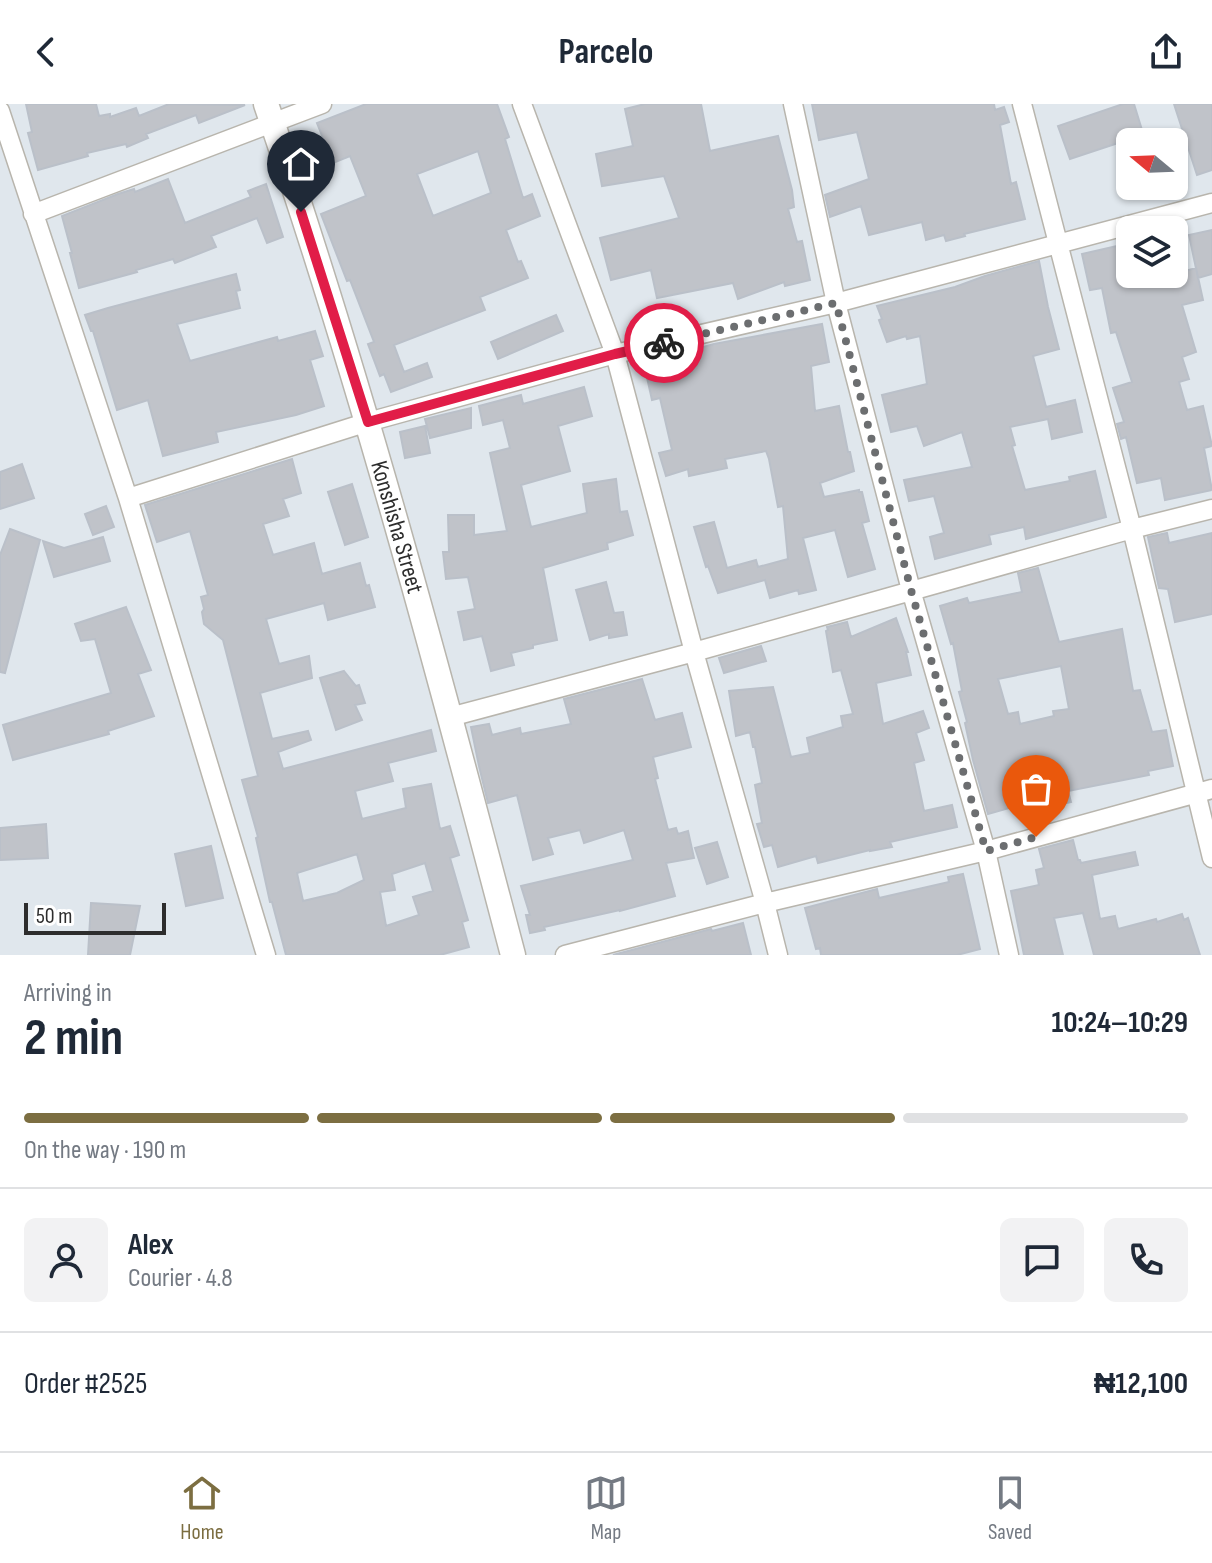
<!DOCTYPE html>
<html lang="en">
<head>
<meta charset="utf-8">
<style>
  :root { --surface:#fff; --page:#f2f2f3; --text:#1f2937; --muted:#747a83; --line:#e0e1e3; --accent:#7c6e41 }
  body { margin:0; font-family:"Sofia Sans Condensed",sans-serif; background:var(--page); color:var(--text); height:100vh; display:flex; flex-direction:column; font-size:30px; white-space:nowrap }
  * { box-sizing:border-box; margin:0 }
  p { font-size:26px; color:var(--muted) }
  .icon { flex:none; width:44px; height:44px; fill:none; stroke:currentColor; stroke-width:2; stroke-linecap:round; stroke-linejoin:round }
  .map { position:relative; height:851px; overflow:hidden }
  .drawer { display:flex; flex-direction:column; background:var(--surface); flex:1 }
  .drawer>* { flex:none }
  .needle { width:52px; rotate:289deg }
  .buttons { position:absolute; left:1116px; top:24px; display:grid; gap:16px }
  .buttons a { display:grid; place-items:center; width:72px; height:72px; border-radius:12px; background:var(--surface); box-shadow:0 2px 6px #0004; font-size:40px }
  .scale { position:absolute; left:24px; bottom:20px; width:142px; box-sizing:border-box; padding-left:8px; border:4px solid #2d2d2d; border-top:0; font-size:22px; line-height:28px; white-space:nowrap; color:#2d2d2d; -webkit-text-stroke:6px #fff; paint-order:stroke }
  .pin { position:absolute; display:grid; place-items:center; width:68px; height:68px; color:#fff; margin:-82px -34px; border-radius:50% 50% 50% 0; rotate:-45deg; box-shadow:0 0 8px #0007 }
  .pin .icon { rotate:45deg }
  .courier { position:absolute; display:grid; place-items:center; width:80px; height:80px; margin:-40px; border:6px solid #e11d48; border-radius:50%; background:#fff; color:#222; box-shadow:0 2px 10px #0007 }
  .overview em { font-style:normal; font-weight:700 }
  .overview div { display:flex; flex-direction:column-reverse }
  .overview { display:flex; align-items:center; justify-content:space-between; height:136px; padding:0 24px }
  h1 { font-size:52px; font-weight:700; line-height:60px }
  .bar { display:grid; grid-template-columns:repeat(4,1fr); gap:12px 8px; align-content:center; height:96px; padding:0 24px }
  .bar i { height:10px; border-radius:6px; background:var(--line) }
  .bar .current { background:var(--accent) }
  .bar p { grid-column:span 4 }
  .line { display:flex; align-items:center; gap:20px; padding:0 24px; border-top:2px solid var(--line) }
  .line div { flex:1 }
  .round { display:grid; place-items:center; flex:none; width:84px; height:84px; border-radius:12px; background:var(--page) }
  header { display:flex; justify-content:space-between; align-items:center; height:104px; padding:0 24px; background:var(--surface); font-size:36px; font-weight:700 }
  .dock { display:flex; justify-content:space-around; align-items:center; height:112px; border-top:2px solid var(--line); background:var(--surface); font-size:22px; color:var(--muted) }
  .dock a { display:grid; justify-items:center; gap:4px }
  .dock .current { color:var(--accent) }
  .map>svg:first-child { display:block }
  .building { fill:#c0c3c9; stroke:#bac0c9; stroke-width:2; fill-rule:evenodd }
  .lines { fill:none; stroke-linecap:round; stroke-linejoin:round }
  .minor-casing { stroke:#b8b5ad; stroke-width:21 }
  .tertiary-casing { stroke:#b8b5ad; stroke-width:27 }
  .minor { stroke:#fff; stroke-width:18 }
  .tertiary { stroke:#fff; stroke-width:24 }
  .done { stroke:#6c6e70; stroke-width:8; stroke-dasharray:0 14.4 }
  .route { stroke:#e11d48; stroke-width:10 }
  .labels { text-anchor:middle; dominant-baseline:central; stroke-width:6; stroke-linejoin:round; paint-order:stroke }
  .street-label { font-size:24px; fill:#2d2d2d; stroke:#fff }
</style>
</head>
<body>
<header><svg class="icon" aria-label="back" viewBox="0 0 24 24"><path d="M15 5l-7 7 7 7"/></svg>Parcelo<svg class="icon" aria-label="share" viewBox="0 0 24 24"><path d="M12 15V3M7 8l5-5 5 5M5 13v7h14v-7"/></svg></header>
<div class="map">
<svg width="1212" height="851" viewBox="0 0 1212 851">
  <rect width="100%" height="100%" fill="#e0e7ed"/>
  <path class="building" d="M26,0H96L99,12L110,10V13L136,4L139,12L169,0L245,1L199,19L196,11L146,30L148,34L127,43L126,40L87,49L88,52L38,66L28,29L32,28Z
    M366,0H497L509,33L505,35L523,94L532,90L540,112L506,126L518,158L521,157L528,174L480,193L485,206L394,241L404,268L427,259L432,273L391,288L384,270L380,272L368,240L374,238L350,176L347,177L321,110L366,92L350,52L333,59L317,19ZM478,47L491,89L433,112L417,70Z
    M645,0H701L710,47L778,32L792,86L794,103L788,105L797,138L802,137L810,176L785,182L784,178L738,195L733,179L657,194L651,166L611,176L600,134L679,114L664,72L602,82L596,50L633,42L625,5Z
    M812,0H994L995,6L1004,3L1009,18L1000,21L1011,80L1016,78L1025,115L964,130L965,132L946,137L944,131L926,136L922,118L869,131L861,102L830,113L825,91L869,75L857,28L819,36Z
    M1123,0H1134L1142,26L1117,34L1118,39L1070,55L1058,22Z
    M1174,0H1212V66L1197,71Z
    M168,75L185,119L251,93L248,87L266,80L283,133L267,139L257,114L211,132L216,143L175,159L173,155L136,166L137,168L79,184L70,149H72L62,112L118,90L134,85L135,88Z
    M1212,126V170L1198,174L1189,131Z
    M1130,139V170H1174L1196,164L1203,196L1182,201L1196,248L1182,253L1189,275L1179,278L1187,306L1203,302L1212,342L1204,344L1212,386L1165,396L1161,374L1137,379L1126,333L1121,335L1117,320L1124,318L1113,284L1132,278L1116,228L1111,229L1102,184L1090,186L1082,150Z
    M1039,157L1048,203L1059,245L1033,252L1046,303L1075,296L1082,328L1052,335L1048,315L1010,323L1015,341L1012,342L1025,386L1070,377L1069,373L1095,367L1106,413L1026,435L1024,423L989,431L991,440L935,455L930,433L944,429L934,392L909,397L904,376L972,363L962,328L924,342L917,322L891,328L882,291L927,280L920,232L907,235L906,232L887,238L879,216L882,215L877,202L955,183L985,172Z
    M236,170L240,186L236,187L240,204L177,220L190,257L277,233L278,237L315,227L323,252L310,256L324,302L296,311L216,328L218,338L163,352L148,296L117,306L93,227H91L85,211L108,204Z
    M556,211L563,227L498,255L491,238Z
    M822,220L829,258L811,262L815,307L839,302L848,348H850L854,367L820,379L824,393L859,386V388H862L869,417L862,419L875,465L848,473L835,426L803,434L816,486L799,490L798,486L770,494L765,476L718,489L708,462L706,463L694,423L714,418L727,464L756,456L758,463L788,455L783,402L778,403L769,355L766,347L725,355L727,364L689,372L688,365L666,372L659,349L672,346L660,294L652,296L644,260L672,254V252L714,240Z
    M584,283L592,312L558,322L570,367L521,381L531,423L587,409L583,380L616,375L620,408L627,407L633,431L607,439L608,445L543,464L557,536L533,541V544L511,549L514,561L491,567L482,532L464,536L458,508L475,505L468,473L446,475L443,448H449L448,411H474V431L507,427L490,349L510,344L503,316L483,321L479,302L521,291L523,300Z
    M471,304V324L430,334L425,315Z
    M425,322L430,349L405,354L400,328Z
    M292,355L301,389L283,395L289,412L263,420L273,451L314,439L322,470L360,459L366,482L369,481L375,503L328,516L324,499L266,515L279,560L309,552L312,574L260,589L272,635L308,627L311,636L278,648L283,665L431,626L436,647L388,659L393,677L355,687L362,715L406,704L403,685L431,680L440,725L450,722L459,751L450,754L468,816L462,818L469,843L440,851H286L272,798H270L256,734L258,733L242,676L258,672L223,536L204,520L202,508L204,505L201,493L208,491L190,427L157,438L145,401ZM357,750L364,776L337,789L303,797L297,769ZM425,759L433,787L413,793L419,811L386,822L380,788L395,786L392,770Z
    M22,360L34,394L0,405V368Z
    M352,380L368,433L345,441L328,388Z
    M106,402L114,423L93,431L85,410Z
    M10,425L40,436L5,569L0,568V451Z
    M1167,429L1169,439L1212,429V510L1175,518L1168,485L1159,484L1148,433Z
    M103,433L110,457L54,473L43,437L64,444Z
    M1038,464L1059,538L1122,525L1133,587L1140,586L1152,628L1166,626L1173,662L1148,667L1149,671L1068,687L1071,698L1053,702L1051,692L988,710L973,656L965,619L967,618L959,588L962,587L953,539L951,540L940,502L967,494L969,499L1022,488L1018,469ZM1061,562L1069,605L1053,607L1054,612L1020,620L1018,608L1008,610L998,575Z
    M606,478L614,509L623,508L627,531L609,534V530L590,536L576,486Z
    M126,503L151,566L138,570L154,612L108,627L109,630L13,656L3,621L111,589L95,535L81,537L75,520Z
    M896,514L908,548H906L911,571L876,579L883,620L923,607L929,624L916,629L924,656L914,659L924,707L952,701L957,723L890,738L892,743L870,747V746L818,759L816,752L778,763L772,741L764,743L757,720L762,719L755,681L762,679L755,643H753L750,628L736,632L729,587L773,583L791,653L810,649L807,634L843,623L841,612L853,610L841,566L833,568L826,527L828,526L827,523L847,518L851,533Z
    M761,542L766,557L724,569L719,554Z
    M344,567L356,582L359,581L365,599L355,601L362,616L336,626L320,574Z
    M642,575L655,616L682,609L691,643L653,653L658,674L655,675L668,726L676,724L678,730L688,727L694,754L666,759L675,792L620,807V806L544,823L545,826L530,829L526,811H530L521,782L633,756L624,726L584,739L580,726L548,734L553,750L533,756L517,691L488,699L479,662L471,623L489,620L492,631L520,624L521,630L571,620L564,595Z
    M46,720L48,754L0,756V724Z
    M1073,736L1078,756H1080L1081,759L1135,748L1138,761L1092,771L1100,815L1115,812L1118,825L1156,815L1157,818L1182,810L1184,816L1188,814L1200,851H1094L1083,809L1054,814L1063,851H1024L1011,787L1039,781L1036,766L1044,764L1039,745Z
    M717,738L728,773L707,780L695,744Z
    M211,742L223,794L186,802L175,750Z
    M963,770L980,845L957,851H821L820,844L816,845L805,804L877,785L879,794L949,778L948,773Z
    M91,799L140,802L130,851H88Z
    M743,819L751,851H613L711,825L712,827Z"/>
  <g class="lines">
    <defs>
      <path id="minor" d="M522,0L615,250L694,548L765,799L778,851
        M793,0L836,199L911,486L986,747L1009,851
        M1022,0L1132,425L1212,754
        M0,7L128,394L266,851
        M33,110L322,0
        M128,394L368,318L615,250L836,199L1212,99
        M450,613L694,548L1132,425L1212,405
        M565,851L765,799L986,747L1212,685"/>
      <path id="tertiary" d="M266,0C362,280 438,565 513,851"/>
    </defs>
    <use href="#minor" class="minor-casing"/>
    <use href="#tertiary" class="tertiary-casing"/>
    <use href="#minor" class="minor"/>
    <use href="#tertiary" class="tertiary"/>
  </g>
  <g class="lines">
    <path class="done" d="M664,239L836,199L911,486L986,747L1036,733"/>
    <path class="route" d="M301,108L368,318L615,250L664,239"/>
  </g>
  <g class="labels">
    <g class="street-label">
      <text transform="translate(397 423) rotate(74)">Konshisha Street</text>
    </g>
  </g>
</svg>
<div class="buttons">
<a><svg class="needle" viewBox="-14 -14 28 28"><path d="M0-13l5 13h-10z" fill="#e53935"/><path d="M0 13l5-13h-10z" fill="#747a83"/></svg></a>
<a><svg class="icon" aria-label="layers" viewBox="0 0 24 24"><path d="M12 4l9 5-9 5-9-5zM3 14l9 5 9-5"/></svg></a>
</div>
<div class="scale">50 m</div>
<div class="pin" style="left:1036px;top:733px;background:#ea580c"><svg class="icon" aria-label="bag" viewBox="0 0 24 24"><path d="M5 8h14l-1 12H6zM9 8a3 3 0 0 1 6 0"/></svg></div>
<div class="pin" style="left:301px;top:108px;background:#1f2937"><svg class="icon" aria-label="home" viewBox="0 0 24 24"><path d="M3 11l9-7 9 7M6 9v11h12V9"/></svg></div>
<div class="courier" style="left:664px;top:239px"><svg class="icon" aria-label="bike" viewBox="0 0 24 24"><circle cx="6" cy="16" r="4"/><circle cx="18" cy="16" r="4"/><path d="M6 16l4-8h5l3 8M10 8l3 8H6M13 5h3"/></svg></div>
</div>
<section class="drawer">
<div class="overview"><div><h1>2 min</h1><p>Arriving in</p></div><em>10:24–10:29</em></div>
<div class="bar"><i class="current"></i><i class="current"></i><i class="current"></i><i></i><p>On the way · 190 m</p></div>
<div class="line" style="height:144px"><a class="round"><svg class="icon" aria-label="person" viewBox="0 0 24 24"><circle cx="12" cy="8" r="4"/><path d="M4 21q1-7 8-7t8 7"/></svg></a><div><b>Alex</b><p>Courier · 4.8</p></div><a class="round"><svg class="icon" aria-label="chat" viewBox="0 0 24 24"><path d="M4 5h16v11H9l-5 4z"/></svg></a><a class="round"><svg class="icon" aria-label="phone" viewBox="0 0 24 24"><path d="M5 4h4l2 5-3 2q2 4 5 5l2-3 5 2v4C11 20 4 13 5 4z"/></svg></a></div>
<div class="line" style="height:104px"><div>Order #2525</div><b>₦12,100</b></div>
</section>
<nav class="dock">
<a class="current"><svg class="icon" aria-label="home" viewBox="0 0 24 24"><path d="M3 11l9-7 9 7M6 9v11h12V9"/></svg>Home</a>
<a><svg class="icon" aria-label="map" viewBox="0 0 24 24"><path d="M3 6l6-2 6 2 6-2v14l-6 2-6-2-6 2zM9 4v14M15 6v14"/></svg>Map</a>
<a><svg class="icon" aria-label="saved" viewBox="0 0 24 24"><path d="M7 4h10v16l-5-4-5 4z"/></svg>Saved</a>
</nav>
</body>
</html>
